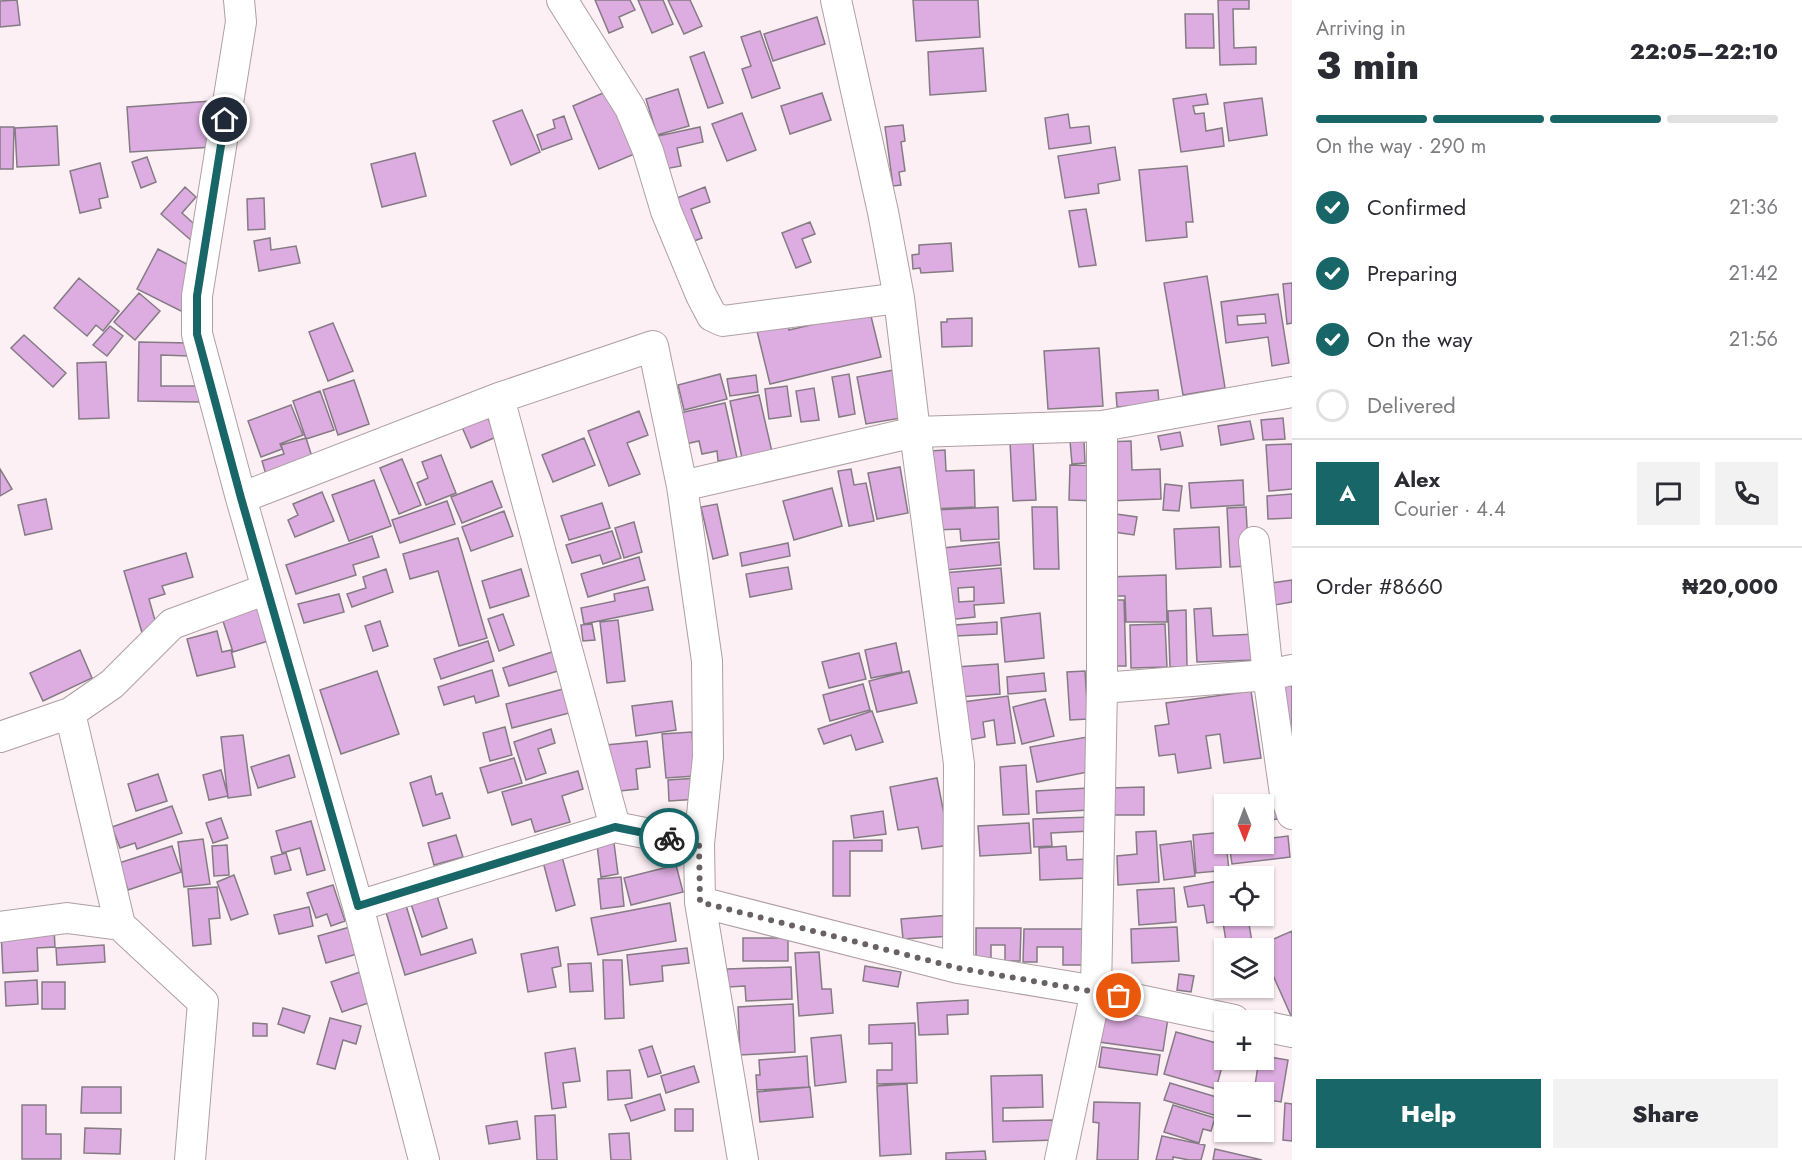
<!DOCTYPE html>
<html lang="en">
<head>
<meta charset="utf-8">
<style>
  :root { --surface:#fff; --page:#f2f2f3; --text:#2b2b33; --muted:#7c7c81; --line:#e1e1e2; --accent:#186667 }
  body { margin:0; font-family:Jost,sans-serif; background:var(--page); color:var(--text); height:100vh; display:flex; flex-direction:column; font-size:22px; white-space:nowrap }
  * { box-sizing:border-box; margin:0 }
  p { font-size:20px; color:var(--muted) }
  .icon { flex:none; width:33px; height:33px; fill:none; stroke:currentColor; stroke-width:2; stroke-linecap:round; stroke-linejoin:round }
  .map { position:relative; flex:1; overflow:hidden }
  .drawer { display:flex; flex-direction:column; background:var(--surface); width:510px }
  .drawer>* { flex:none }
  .needle { width:39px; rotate:179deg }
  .buttons { position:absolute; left:1214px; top:794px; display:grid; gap:12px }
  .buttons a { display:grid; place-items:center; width:60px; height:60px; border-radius:0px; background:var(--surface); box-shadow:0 2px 4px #0004; font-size:30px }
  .pin { position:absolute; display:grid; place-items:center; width:51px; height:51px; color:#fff; margin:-26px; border:3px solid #fff; border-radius:50%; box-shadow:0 2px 6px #0007 }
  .courier { position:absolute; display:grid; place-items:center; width:60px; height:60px; margin:-30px; border:4px solid #186667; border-radius:50%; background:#fff; color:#222; box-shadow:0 2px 8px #0007 }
  .head em { font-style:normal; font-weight:800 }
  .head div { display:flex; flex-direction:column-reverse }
  .head { display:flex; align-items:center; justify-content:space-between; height:102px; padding:0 24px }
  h1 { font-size:39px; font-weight:800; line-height:45px }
  .bar { display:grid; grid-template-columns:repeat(4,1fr); gap:9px 6px; align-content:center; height:72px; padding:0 24px }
  .bar i { height:8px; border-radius:4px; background:var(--line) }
  .bar .current { background:var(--accent) }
  .bar p { grid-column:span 4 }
  .line { display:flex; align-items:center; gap:15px; padding:0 24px; border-top:2px solid var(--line) }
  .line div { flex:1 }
  .round { display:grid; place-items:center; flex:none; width:63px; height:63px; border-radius:0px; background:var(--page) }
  ol { padding:0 24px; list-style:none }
  li { display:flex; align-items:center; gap:18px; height:66px }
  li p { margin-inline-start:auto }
  li .icon { padding:6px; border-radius:50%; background:var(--accent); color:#fff; stroke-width:4 }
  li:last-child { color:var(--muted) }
  li i { width:33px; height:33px; border:3px solid var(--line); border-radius:50% }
  .primary-button { display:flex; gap:12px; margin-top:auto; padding:12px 24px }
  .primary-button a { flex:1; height:69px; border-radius:0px; background:var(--accent); color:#fff; font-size:24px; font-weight:800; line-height:69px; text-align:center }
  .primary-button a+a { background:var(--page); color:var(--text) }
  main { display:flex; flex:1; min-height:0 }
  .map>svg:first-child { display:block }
  .building { fill:#ddace0; stroke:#857b85; stroke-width:1.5; fill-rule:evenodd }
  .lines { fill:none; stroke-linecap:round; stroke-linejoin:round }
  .street-casing { stroke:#ae9fa4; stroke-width:32 }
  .street { stroke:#fff; stroke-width:30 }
  .done { stroke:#696163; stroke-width:6; stroke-dasharray:0 10.8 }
  .route { stroke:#186667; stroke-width:8 }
</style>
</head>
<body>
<main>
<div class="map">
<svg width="1292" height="1160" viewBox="0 0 1292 1160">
  <rect width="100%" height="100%" fill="#fdf0f4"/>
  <path class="building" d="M17,0L20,25L0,27V1Z
    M595,0H630L635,10L619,17L623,27L609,33Z
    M638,0H663L673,24L652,33Z
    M668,0H690L702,26L684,34Z
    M913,0H978L980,37L916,41Z
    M1218,0H1249V9H1233L1234,48L1256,47V64L1220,65Z
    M1185,14H1213L1214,48H1186Z
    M817,17L825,44L773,61L764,34Z
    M760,31L780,88L752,98L742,69L751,66L741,37Z
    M983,48L986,91L930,95L928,52Z
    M704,52L723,103L708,108L690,57Z
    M678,89L689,126L657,135L646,99Z
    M610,90L644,150L599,169L573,106Z
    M822,93L831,120L790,134L781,106Z
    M1206,94L1208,104L1193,106L1195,114L1204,113L1206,131L1222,128L1224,146L1181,152L1173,99Z
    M1262,98L1267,135L1229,141L1224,103Z
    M211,101L214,147L130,152L127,107Z
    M522,110L540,152L511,165L493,121Z
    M742,113L756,150L727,161L712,124Z
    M1068,114L1070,128L1089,126L1091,143L1049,149L1045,118Z
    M564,116L572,139L542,150L537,135L555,128L553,120Z
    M903,125L905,141L901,142L905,171L899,172L901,185L893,186L885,127Z
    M57,126L59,165L17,167L15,128Z
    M0,127H14L13,169H0Z
    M700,127L703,142L677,148L681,166L665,169L658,136Z
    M1115,147L1120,180L1098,184L1099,193L1065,198L1058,156Z
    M415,153L426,196L382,207L371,164Z
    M147,157L156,182L141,188L132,162Z
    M100,163L108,197L99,199L101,208L80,213L70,171Z
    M1187,166L1193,222H1186L1187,237L1146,241L1139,170Z
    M185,187L196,197L182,213L202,231L193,242L161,214Z
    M705,187L710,202L691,209L702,238L689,243L672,200Z
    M264,198L265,229L248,230L247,199Z
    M1086,209L1096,265L1079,267L1069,211Z
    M810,222L815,234L802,239L811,262L796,268L782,233Z
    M270,238L271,250L296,246L300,263L259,271L254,241Z
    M951,243L953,271L921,273L920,268L913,269L912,255L919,254V245Z
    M158,249L196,269L190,293L181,311L137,289Z
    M1207,276L1225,388L1183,395L1164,283Z
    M79,278L119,311L103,331L96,325L87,336L54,308Z
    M1292,283V323L1287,324L1283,284Z
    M139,293L160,311L135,340L114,322Z
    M1278,294L1289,363L1272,366L1268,337L1226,343L1221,302ZM1265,314L1266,323L1238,325L1237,316Z
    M869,308L881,357L770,384L757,331L788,324L789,330L819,323Z
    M972,318V346L942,347L941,322H947V319Z
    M333,323L353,371L328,381L309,332Z
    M110,326L123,336L107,356L93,345Z
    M24,335L66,373L53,387L11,348Z
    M139,342L190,343L189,356L161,355V386H199V402L138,401Z
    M1099,348L1103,406L1048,409L1044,351Z
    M106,362L109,418L79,419L77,363Z
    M899,369L907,417L866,424L857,377Z
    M720,374L727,399L684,410L678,385Z
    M849,374L855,414L839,417L832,377Z
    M756,375L758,392L730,396L727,379Z
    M354,380L369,424L338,435L323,390Z
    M787,386L791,416L769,419L765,389Z
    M814,388L819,420L801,422L796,391Z
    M1158,390L1159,404L1117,407L1116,393Z
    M320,391L334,430L306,439L293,401Z
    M759,395L772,452L742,458L730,401Z
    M725,403L737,458L718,461L717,451L702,454L699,441L681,445L675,414Z
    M291,405L303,435L280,444L282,449L261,457L248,421Z
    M639,411L648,435L627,443L640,474L609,486L588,431Z
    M487,416L496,437L471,448L462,427Z
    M1283,418L1285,439L1263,440L1261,420Z
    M1250,421L1254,439L1221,445L1218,426Z
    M1180,432L1183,446L1161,450L1158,436Z
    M306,438L314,463L267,478L262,461L284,454L281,445Z
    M584,438L595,465L553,482L542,455Z
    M1084,440L1085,463L1072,464L1070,441Z
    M1033,441L1036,500L1013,501L1010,442Z
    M1131,441L1132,470L1160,469L1161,499L1108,501L1105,442Z
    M1292,444V489L1269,491L1266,445Z
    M945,450L946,471L974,470L975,507L932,509L930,451Z
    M441,455L456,493L426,505L417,483L428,478L422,462Z
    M402,459L421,505L399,514L380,468Z
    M1070,465L1099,466L1098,501L1069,500Z
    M900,467L908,513L877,519L868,473Z
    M0,469L12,489L0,496Z
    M851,469L854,485L866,483L874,521L849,526L838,471Z
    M374,480L391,526L349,541L332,495Z
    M1243,480L1244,505L1191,508L1189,483Z
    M492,481L502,507L462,523L451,497Z
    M1165,484L1182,486L1179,511L1163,510Z
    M832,488L842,526L794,540L783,501Z
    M322,492L334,521L295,537L288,520L298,515L293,504Z
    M1292,494V518L1268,519L1267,496Z
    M46,499L52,529L25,535L18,505Z
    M447,501L455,524L400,543L392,520Z
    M602,503L610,528L569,540L561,516Z
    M717,504L728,555L713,559L701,507Z
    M998,507L999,539L961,541L960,529L935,530L934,510Z
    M1032,507H1057L1059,569H1034Z
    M1246,507L1249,566L1230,567L1227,508Z
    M504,511L513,536L471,551L462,527Z
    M1116,514L1137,517L1134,535L1114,532Z
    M634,522L642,552L624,558L615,528Z
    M1219,527L1221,567L1176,569L1174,529Z
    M612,531L621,558L603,564L600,555L572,563L566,545Z
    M372,536L379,557L353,565L356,575L296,594L286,565Z
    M458,538L487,638L459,646L438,571L410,579L403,554Z
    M999,542L1001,565L945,570L943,548Z
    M788,543L790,556L742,566L740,553Z
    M186,553L193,577L162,586L165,594L149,599L158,631L143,636L124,571Z
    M639,557L645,580L588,597L581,574Z
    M788,567L792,589L750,597L746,574Z
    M1001,568L1004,603L974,605L975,617L947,620L943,573ZM974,587V601L959,602L958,588Z
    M386,569L393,592L352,607L347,594L366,588L363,577Z
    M521,569L529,596L490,608L482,581Z
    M1166,575L1167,622H1126L1125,596H1106V577Z
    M1292,580V602L1275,605L1272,583Z
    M648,587L653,610L584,624L581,608L615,601L614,594Z
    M339,594L344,612L304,623L298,604Z
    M1112,600H1124L1126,666H1114Z
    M257,607L268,641L233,652L222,618Z
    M1211,608L1213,636L1256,634L1257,660L1197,662L1194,609Z
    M1186,610L1187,667H1170L1168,611Z
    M1040,613L1044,658L1005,662L1001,618Z
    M503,614L514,645L499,651L488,619Z
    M618,620L625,681L607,683L600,622Z
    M380,621L388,646L373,651L365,626Z
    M997,622V634L956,636L955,625Z
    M592,624L595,640L583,641L581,625Z
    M1165,624L1167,667L1131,668L1130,625Z
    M217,631L222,652L231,650L235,667L197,676L187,639Z
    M488,641L494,661L441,679L434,659Z
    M896,643L902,672L871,678L865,650Z
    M80,650L92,678L43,701L30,673Z
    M555,651L561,670L509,686L503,668Z
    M859,653L866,679L829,688L822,662Z
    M998,664L1000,694L958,697L956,667Z
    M492,670L499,696L476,703L474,696L444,705L438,687Z
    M377,671L399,734L341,754L320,690Z
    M909,671L917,703L877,712L869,681Z
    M1085,671L1088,719L1070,720L1067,672Z
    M1044,673L1046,691L1008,694L1007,677Z
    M1292,680V733L1285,735L1272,685Z
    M863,684L870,710L830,721L823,695Z
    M567,688L573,712L512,728L506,704Z
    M1251,691L1261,758L1224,763L1220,734L1206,736L1211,768L1178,773L1175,754L1159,756L1155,726L1169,724L1166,703Z
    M1008,696L1015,743L997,745L994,720L983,722L985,737L969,740L963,702Z
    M1045,699L1054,736L1022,744L1013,707Z
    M672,701L676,730L636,736L632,706Z
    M872,711L883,742L856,750L851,735L824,744L818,729Z
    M505,727L512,755L490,761L483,733Z
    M551,729L555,743L538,749L546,773L526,780L514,742Z
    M692,732L695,776L666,778L662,734Z
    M243,735L251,795L228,798L221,737Z
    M1087,737L1093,771L1037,782L1030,747Z
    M647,741L650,767L636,769L638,789L611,792L606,745Z
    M289,755L295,777L258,788L251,767Z
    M514,758L522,783L488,793L480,768Z
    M1026,765L1029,814L1003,815L1000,767Z
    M221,770L228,796L209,800L203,775Z
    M578,771L583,789L562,796L570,822L535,832L531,819L512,825L502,792Z
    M158,774L167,801L136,811L128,784Z
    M431,776L436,795L442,793L450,818L423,826L410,783Z
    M698,778L699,799L669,801L668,780Z
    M937,778L950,845L922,849L918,827L898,830L890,787Z
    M1144,787V815H1111V788Z
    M1088,788L1089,810L1037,813L1036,791Z
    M1275,798L1277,819L1263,821L1265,833H1263V804H1224Z
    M172,806L182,833L137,849L135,843L120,848L112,827Z
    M883,811L886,834L854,838L851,816Z
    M1091,817V831L1051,833L1052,846L1034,847L1033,819Z
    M221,818L228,838L213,843L206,823Z
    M311,821L325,870L307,875L300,848L282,853L276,831Z
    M1029,823L1031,853L980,856L978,826Z
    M1156,831L1159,882L1118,885L1117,856L1137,854L1136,832Z
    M1224,832V843H1226L1229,870L1196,873L1193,835Z
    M456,835L463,857L434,865L428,843Z
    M1288,836L1290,857L1232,864L1229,844L1263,843V839Z
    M203,839L210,884L184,887L178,842Z
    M882,840V851H850V896H833V841Z
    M1191,841L1195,876L1164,880L1160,845Z
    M614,843L618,874L601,877L597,845Z
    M227,845L229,875L214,876L212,846Z
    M172,846L181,872L128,890L119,863Z
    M1066,846L1067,860L1088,859L1089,878L1040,880L1039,848Z
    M286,853L291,870L275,874L271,857Z
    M561,853L575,905L556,911L542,858Z
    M676,865L683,892L631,905L624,878Z
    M1266,867L1271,911L1263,912V876H1243L1242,869Z
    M234,875L248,914L231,920L217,882Z
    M621,877L624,906L601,909L598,879Z
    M1224,880V915H1227L1228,920L1207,923L1204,905L1188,907L1184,887Z
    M333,885L345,921L331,926L327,914L316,918L307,893Z
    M217,887L220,918L209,919L211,944L193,946L188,889Z
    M1174,888L1176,922L1139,925L1137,890Z
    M437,896L447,928L422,937L411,904Z
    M405,902L421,955L472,939L476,953L405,975L385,909Z
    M670,903L676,941L598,955L591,918Z
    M309,907L313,926L279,934L274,915Z
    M950,915L952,936L903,939L901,919Z
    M1248,918L1253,948H1227L1223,922Z
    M350,927L357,954L326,963L318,936Z
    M1177,927L1179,961L1132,963L1131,929Z
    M54,928L55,947L37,948L38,971L3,973L1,931Z
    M976,928H1021L1020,961H1005V945H991V960L976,959Z
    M1024,929H1083L1082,965H1063V947H1037V962H1023Z
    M1292,931V1018L1263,953V948H1261L1260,945Z
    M743,938H788V961H743Z
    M104,945L105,962L57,965L56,948Z
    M558,947L561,966L552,968L556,987L528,992L521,954Z
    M687,948L689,963L662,966L663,981L630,985L627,955Z
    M819,952L822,989H831L833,1013L799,1016L795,953Z
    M603,960H622L624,1018L605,1019Z
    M591,963L593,991L570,992L568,964Z
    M865,966L901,972L898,987L863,981Z
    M791,967L792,999L746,1001L745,986L728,987L727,969Z
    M360,972L371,1002L342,1012L331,982Z
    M1179,974L1194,976L1191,992L1177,990Z
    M37,980L38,1004L6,1006L5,982Z
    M42,982H65V1009H42Z
    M1245,987H1260V993L1246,995Z
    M968,1000V1014L947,1015L948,1034L919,1035L917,1003Z
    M793,1004L795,1052L740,1055L738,1007Z
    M283,1008L310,1016L304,1033L278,1024Z
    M1104,1009L1168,1018L1163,1051L1099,1042Z
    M330,1018L361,1026L356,1044L343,1040L335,1069L317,1064Z
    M253,1023L267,1024V1036H253Z
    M915,1023L917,1083L877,1084V1070H892V1043L869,1044V1025Z
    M1176,1032L1224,1045V1059L1216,1089L1164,1074Z
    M841,1035L846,1082L815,1086L811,1038Z
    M652,1046L661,1073L648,1077L639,1050Z
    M1102,1047L1160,1055L1157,1075L1099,1067Z
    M575,1048L580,1081L563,1083L566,1107L552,1109L545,1053Z
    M807,1056L809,1087L757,1090L756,1075H760L759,1060Z
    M1263,1056L1288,1060L1281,1102L1263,1099V1092H1254L1259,1059H1263Z
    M694,1066L699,1082L666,1093L661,1076Z
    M630,1070L632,1098L608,1100L607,1071Z
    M1042,1075L1043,1107L1003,1108V1121L1054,1120L1055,1140L993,1142L991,1076Z
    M1170,1083L1223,1099L1217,1116L1164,1100Z
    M907,1084L911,1154L880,1156L877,1086Z
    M82,1087H121V1113H81Z
    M810,1087L813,1117L760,1122L757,1092Z
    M660,1094L665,1110L631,1121L625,1105Z
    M1094,1102L1140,1103L1138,1160H1097L1099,1123L1093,1122Z
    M1285,1103L1292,1104V1141L1283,1140Z
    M22,1105H46V1134H61V1159H22Z
    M1173,1105L1215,1118L1211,1131L1203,1129L1199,1143L1164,1132Z
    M675,1109H693V1131H675Z
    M555,1115L557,1160H537L535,1116Z
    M517,1121L520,1139L489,1144L486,1126Z
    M85,1128L121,1129L120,1154L84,1153Z
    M629,1133L631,1160H611L609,1134Z
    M1162,1136L1205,1145L1201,1160H1189L1173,1157V1160H1156Z
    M1215,1149L1262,1160H1213Z
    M985,1151L986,1160H946V1153Z"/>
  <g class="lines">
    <defs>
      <path id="street" d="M239,0L241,22L197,296V334L241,498L358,906L424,1160
        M562,0L630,108L648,151L666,211L701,295L712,316L723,321L899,298
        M836,0L883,212L899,298L915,432L1102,426L1292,392
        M499,398L615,827
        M1102,426V688
        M241,498L499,398L653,346L682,486
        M1254,542L1268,675L1285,794L1292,814
        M0,737L70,713L112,684L172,624L267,589
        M699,844L708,757L707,661L682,486L915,432L959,764L958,968
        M700,902L958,968L1096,991L1234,1020
        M358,906L615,827L699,844L700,902L743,1160
        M120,925L203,1002L190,1160
        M0,927L67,918L120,925L70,713
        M1263,1026L1292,1032
        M1060,1160L1096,991L1102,688L1268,675L1292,670"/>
    </defs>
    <use href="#street" class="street-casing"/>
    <use href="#street" class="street"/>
  </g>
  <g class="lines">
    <path class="done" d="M669,838L699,844L700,902L958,968L1119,996"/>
    <path class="route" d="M225,120L197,296V334L241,498L358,906L615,827L669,838"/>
  </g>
</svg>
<div class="buttons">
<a><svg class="needle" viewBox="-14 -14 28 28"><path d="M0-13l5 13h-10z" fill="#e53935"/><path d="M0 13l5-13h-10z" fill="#7c7c81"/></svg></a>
<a><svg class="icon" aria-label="locate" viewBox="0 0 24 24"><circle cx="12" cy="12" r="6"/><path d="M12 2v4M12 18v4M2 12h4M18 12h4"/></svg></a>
<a><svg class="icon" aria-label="layers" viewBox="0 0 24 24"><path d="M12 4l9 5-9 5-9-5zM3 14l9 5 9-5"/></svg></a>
<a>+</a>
<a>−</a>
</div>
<div class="pin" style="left:1119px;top:996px;background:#ea580c"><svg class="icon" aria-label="bag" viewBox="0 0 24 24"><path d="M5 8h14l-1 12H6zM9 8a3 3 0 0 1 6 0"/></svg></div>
<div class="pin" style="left:225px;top:120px;background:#1f2937"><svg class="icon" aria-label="home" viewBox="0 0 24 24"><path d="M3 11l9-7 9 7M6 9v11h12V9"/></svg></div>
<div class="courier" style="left:669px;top:838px"><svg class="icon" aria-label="bike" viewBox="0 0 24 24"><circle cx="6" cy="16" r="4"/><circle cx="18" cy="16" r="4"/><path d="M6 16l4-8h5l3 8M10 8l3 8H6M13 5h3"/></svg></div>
</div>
<section class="drawer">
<div class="head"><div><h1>3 min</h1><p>Arriving in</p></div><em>22:05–22:10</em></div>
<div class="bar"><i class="current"></i><i class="current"></i><i class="current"></i><i></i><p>On the way · 290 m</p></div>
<ol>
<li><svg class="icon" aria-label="check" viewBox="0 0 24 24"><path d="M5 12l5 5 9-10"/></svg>Confirmed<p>21:36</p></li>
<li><svg class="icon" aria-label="check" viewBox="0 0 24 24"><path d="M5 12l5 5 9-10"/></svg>Preparing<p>21:42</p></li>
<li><svg class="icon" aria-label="check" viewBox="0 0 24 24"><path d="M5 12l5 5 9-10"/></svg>On the way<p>21:56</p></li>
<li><i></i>Delivered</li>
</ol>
<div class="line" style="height:108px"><b class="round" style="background:var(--accent);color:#fff">A</b><div><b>Alex</b><p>Courier · 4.4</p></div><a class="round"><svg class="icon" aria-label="chat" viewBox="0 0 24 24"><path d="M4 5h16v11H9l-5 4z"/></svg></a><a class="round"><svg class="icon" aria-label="phone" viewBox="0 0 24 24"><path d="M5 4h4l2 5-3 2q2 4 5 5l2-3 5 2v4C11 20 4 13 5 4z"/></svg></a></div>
<div class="line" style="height:78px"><div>Order #8660</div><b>₦20,000</b></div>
<div class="primary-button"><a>Help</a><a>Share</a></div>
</section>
</main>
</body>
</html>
